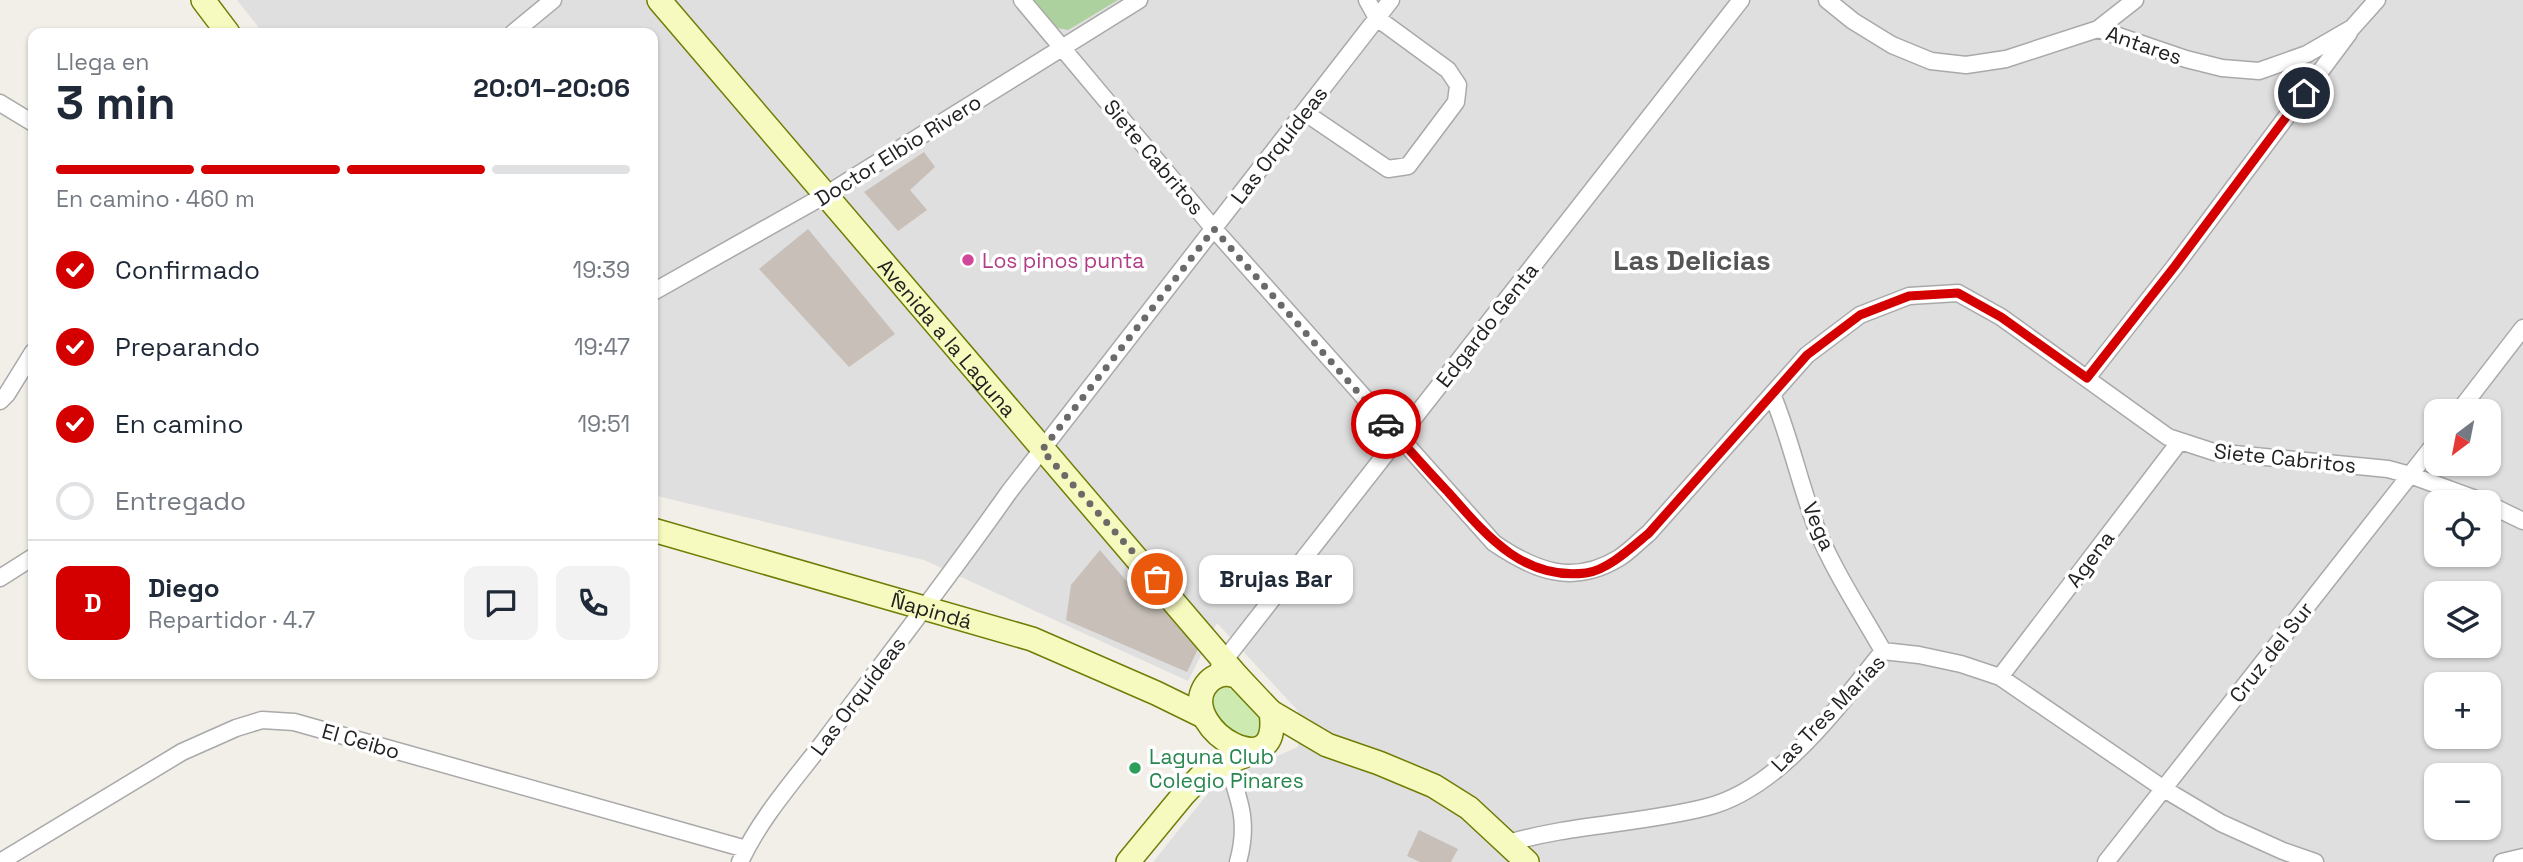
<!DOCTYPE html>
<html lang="es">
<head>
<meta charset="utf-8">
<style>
  :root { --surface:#fff; --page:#f2f2f3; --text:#1f2937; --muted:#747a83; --line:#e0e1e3; --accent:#d40000 }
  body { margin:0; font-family:"Space Grotesk",sans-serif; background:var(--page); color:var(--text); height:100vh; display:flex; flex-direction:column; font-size:26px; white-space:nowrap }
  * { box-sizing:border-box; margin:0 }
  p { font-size:23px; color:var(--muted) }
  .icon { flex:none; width:38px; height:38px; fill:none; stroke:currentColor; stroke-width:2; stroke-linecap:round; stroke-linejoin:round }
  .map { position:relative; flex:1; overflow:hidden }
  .side { position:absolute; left:28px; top:28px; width:630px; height:651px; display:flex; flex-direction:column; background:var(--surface); border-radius:14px; box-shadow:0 2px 5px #0004 }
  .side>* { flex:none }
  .needle { width:46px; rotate:212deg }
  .buttons { position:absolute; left:2424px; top:399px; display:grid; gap:14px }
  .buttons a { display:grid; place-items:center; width:77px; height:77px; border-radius:14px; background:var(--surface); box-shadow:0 2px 5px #0004; font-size:35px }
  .pin { position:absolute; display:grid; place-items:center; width:60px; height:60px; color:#fff; margin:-30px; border:4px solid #fff; border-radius:50%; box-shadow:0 2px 7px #0007 }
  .courier { position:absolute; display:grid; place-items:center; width:70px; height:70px; margin:-35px; border:5px solid #d40000; border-radius:50%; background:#fff; color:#222; box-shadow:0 2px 9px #0007 }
  .bubble { position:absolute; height:49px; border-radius:14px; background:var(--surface); box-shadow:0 2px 5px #0004; font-size:23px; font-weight:700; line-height:49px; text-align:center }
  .summary em { font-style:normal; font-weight:700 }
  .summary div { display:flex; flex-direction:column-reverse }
  .summary { display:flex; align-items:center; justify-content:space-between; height:119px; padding:0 28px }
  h1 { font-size:46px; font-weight:700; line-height:52px }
  .bar { display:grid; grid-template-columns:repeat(4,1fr); gap:10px 7px; align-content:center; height:84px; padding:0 28px }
  .bar i { height:9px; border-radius:5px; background:var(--line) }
  .bar .current { background:var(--accent) }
  .bar p { grid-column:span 4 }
  .line { display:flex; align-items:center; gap:18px; padding:0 28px; border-top:2px solid var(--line) }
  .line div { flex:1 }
  .round { display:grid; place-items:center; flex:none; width:74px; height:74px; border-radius:14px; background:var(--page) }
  ol { padding:0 28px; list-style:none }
  li { display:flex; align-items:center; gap:21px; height:77px }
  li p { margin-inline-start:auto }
  li .icon { padding:7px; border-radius:50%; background:var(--accent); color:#fff; stroke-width:4 }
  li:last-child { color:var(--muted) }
  li i { width:38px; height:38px; border:4px solid var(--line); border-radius:50% }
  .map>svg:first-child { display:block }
  .residential { fill:#e0dfdf; fill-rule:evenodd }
  .grass { fill:#cdebb0 }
  .forest { fill:#add19e }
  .building { fill:#c7bfb8 }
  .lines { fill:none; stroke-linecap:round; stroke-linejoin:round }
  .street-casing { stroke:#a9a9a9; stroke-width:19 }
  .secondary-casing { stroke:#707d05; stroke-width:26 }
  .street { stroke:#fff; stroke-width:16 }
  .secondary { stroke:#f7fabf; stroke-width:23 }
  .done { stroke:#6b6a68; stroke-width:7; stroke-dasharray:0 12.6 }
  .route { stroke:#d40000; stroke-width:9 }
  .hotel-dot { fill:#d1479c; stroke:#fff; stroke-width:2.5 }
  .leisure-dot { fill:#2e9e5b; stroke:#fff; stroke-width:2.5 }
  .labels { text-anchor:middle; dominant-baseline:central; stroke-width:7; stroke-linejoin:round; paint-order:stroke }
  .street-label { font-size:21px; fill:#222; stroke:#fff }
  .hotel-label { font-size:21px; fill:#b23c85; stroke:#fff; text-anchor:start }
  .leisure-label { font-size:21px; fill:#27864d; stroke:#fff; text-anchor:start }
  .district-label { font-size:28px; font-weight:bold; fill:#555; stroke:#fff }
</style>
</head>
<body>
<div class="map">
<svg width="2523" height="862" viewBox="0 0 2523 862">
  <rect width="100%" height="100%" fill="#f2efe9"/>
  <path class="residential" d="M237,0H2523V862H1153L1217,782L1298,747V711L1217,623L1188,681L924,560L653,495V33H263ZM2436,411H2488V464H2436ZM2436,502H2488V555H2436ZM2436,593H2488V646H2436ZM2436,684H2488V737H2436ZM2436,775H2488V828H2436Z"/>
  <path class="grass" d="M1226,686L1240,694L1259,712L1261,732L1254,738C1233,737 1222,726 1211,709L1214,687Z"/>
  <path class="forest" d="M1032,0H1118L1068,30L1057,28Z"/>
  <path class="building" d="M924,152L935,167L910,190L927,210L898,231L864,192Z
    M808,229L895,334L849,367L759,269Z
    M1100,550L1145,603L1157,599L1198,649L1187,672L1066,620L1071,585Z
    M1419,830L1458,849L1451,862H1420L1407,856Z"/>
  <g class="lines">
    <defs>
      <path id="street" d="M1022,0L1214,229L1494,543C1535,571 1573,586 1619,558C1630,551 1639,541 1649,533L1807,355L1860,315L1909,296L1958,293L2001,317L2168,437L2214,452L2388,469L2410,475L2484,502
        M1827,0L1853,21L1892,45L1931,61L1966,65L2006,59L2098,29L2186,59L2222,68L2259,71L2307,54L2352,28L2377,0
        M2098,29L2135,0
        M513,33L553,0
        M0,103L33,123
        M1304,112L1388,169L1408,166L1456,102L1458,85L1448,70L1377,18L1367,0
        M653,292L827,194L1139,0
        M2087,378L2175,266L2349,33
        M1772,394C1791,439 1800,487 1818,532C1834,571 1862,614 1883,651
        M0,401L7,394L33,352
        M2459,411L2523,328
        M2488,504L2523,521
        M0,578L33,557
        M1219,667L1741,0
        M2000,677L2180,441
        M1227,763C1240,801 1249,823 1238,862
        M1508,843C1573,824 1641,824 1707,807C1779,789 1838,707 1883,651L1919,655L1961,664L2000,677L2164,789L2221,823L2283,851L2315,862
        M0,862L182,752L236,728L262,720L294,722L746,849
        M740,862C760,818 796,778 825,740C887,657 950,576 1009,492L1391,0
        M2106,862L2436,442
        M2502,862L2523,857"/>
      <g id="secondary">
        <path d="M203,0L228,33"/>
        <path id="s1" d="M659,0L1237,676"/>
        <path id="s2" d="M653,530L1032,639L1156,693L1203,716"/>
        <path d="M1226,674L1237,676L1271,712C1283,789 1181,730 1204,688C1209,679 1216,675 1226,674Z"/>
        <path d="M1271,712L1327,745L1379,763L1434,786L1469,808L1527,862"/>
        <path d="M1128,862L1184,794L1204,773L1255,751"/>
      </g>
    </defs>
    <use href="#street" class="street-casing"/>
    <use href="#secondary" class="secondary-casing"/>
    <use href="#street" class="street"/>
    <use href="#secondary" class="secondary"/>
  </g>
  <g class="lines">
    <path class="done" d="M1157,579L1042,450L1214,229L1386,424"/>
    <path class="route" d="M1386,424C1407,447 1427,470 1448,492C1485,534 1523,581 1586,573C1608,570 1632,547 1649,533L1807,355L1860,315L1909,296L1958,293L2001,317L2087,378L2175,266L2304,93"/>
  </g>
  <circle class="hotel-dot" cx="968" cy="260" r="7"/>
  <circle class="leisure-dot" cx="1135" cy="768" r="7"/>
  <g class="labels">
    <g class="street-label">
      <text transform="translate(2144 45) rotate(19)">Antares</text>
      <text transform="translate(1279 145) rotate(-52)">Las Orquídeas</text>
      <text transform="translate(898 150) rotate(-32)">Doctor Elbio Rivero</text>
      <text transform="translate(1154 157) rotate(50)">Siete Cabritos</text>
      <text transform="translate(1487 325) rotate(-52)">Edgardo Genta</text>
      <text stroke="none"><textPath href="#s1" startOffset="444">Avenida a la Laguna</textPath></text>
      <text transform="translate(2285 458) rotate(6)">Siete Cabritos</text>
      <text transform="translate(1819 526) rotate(67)">Vega</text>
      <text transform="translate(2090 559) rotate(-53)">Agena</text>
      <text stroke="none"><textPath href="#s2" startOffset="290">Ñapindá</textPath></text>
      <text transform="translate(2271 652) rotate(-52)">Cruz del Sur</text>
      <text transform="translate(858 696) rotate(-53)">Las Orquídeas</text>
      <text transform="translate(1828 713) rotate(-46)">Las Tres Marías</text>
      <text transform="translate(361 741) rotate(16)">El Ceibo</text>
    </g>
    <g class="hotel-label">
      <text x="982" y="260">Los pinos punta</text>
    </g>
    <g class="leisure-label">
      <text x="1149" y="756">Laguna Club<tspan x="1149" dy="24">Colegio Pinares</tspan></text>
    </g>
    <g class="district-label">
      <text x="1692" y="260">Las Delicias</text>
    </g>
  </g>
</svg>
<div class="buttons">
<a><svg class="needle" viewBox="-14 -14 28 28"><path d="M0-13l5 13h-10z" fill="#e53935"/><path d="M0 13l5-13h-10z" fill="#747a83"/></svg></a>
<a><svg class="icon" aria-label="locate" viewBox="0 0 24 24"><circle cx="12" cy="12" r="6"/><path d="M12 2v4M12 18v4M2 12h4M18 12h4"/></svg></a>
<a><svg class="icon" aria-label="layers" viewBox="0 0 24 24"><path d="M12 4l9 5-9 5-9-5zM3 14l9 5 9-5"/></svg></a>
<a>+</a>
<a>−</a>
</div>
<div class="pin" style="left:1157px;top:579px;background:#ea580c"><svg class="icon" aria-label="bag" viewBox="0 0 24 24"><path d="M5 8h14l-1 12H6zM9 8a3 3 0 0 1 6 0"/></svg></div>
<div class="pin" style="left:2304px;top:93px;background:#1f2937"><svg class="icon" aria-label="home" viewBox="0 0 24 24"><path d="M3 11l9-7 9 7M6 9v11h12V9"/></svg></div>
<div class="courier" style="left:1386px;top:424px"><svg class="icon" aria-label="car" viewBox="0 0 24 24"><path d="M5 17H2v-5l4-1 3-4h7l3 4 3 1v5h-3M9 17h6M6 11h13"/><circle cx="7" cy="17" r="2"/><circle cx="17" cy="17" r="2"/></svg></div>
<div class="bubble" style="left:1199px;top:555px;width:154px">Brujas Bar</div>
<section class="side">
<div class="summary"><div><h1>3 min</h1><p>Llega en</p></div><em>20:01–20:06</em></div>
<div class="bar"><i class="current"></i><i class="current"></i><i class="current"></i><i></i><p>En camino · 460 m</p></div>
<ol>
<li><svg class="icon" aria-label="check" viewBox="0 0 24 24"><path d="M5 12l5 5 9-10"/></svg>Confirmado<p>19:39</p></li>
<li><svg class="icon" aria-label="check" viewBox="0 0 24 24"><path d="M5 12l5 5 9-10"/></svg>Preparando<p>19:47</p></li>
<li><svg class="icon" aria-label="check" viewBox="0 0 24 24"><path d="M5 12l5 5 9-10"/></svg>En camino<p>19:51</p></li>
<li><i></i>Entregado</li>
</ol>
<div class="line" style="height:126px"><b class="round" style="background:var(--accent);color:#fff">D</b><div><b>Diego</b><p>Repartidor · 4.7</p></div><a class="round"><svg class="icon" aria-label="chat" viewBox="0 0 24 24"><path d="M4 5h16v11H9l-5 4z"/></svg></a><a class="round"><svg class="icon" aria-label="phone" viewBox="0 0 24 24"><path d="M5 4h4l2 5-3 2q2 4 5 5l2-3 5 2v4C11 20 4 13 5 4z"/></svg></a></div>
</section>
</div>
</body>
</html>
